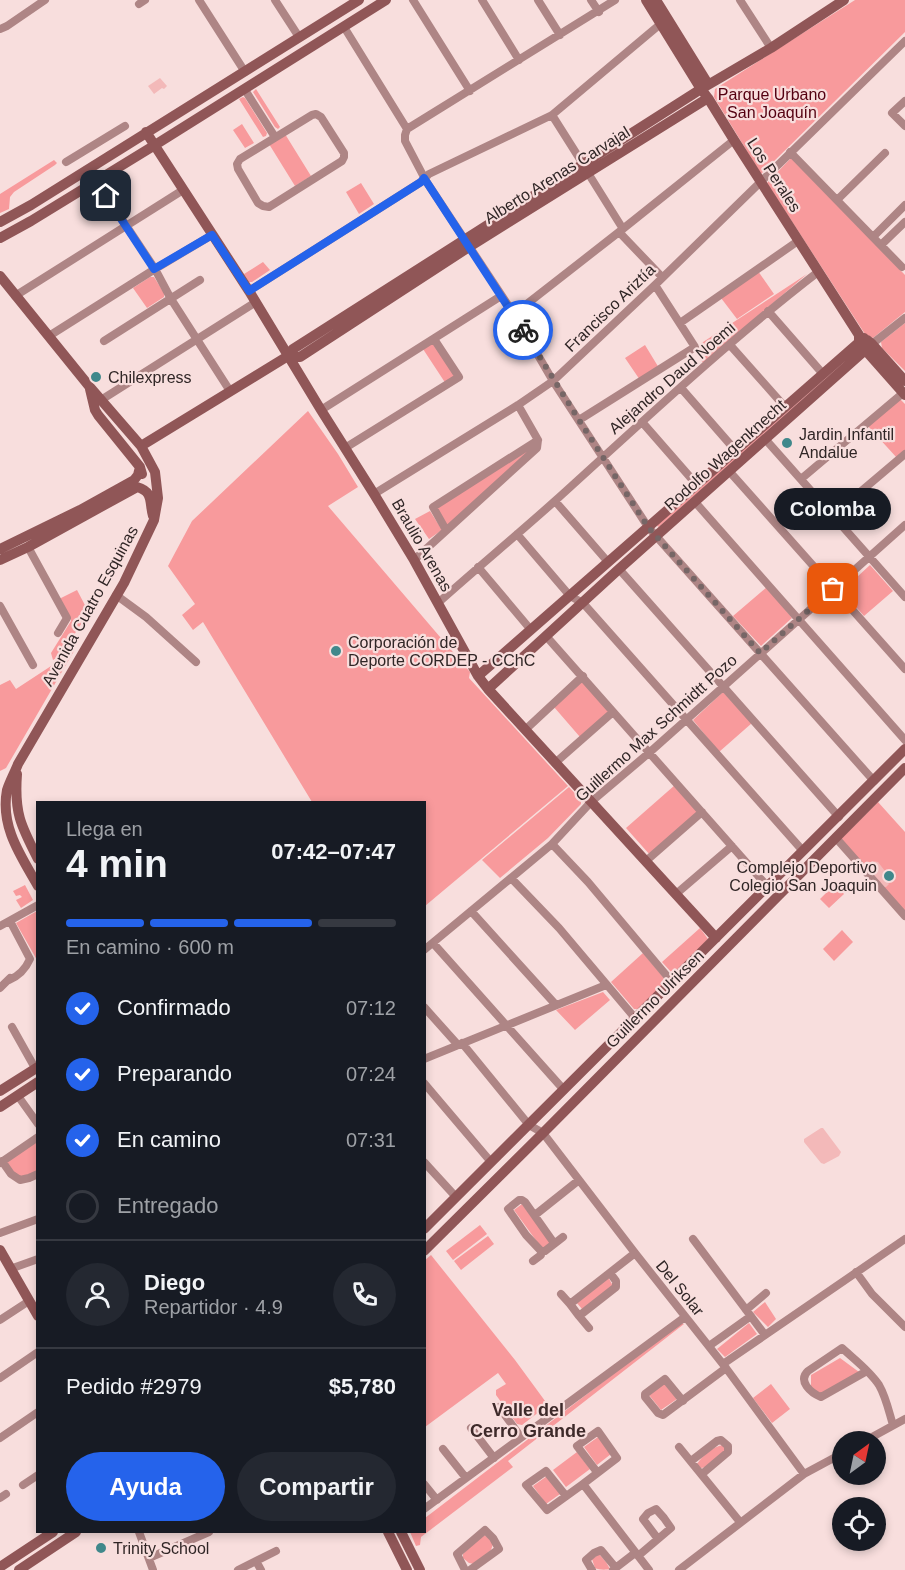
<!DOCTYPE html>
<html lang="es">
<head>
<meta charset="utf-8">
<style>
  :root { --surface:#171b24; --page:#242831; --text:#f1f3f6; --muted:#9ea1a6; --line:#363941; --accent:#2563eb }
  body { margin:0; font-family:Helvetica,sans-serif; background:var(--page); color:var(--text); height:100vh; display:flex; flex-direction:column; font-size:22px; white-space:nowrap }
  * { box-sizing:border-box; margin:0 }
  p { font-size:20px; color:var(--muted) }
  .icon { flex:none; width:33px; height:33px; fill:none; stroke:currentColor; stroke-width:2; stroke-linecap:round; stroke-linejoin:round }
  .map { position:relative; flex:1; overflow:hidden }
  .sheet { position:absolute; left:36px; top:801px; width:390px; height:732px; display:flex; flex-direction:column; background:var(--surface); border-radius:0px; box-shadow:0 3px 9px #0003 }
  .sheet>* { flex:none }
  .needle { width:39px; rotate:33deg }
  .fabs { position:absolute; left:832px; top:1431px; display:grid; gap:12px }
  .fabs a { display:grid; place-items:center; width:54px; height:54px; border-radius:50%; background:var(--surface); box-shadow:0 3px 9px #0003; font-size:30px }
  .pin { position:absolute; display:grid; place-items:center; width:51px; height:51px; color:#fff; margin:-26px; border-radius:12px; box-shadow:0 3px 9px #0006 }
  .courier { position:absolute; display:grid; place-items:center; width:60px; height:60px; margin:-30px; border:4px solid #2563eb; border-radius:50%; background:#fff; color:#222; box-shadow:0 2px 8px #0007 }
  .bubble { position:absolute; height:42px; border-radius:21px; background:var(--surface); box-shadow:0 3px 9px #0003; font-size:20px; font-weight:700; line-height:42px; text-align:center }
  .overview em { font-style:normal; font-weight:700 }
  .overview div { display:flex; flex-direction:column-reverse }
  .overview { display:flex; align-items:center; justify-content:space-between; height:102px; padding:0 30px }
  h1 { font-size:39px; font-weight:700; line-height:45px }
  .bar { display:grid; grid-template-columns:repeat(4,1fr); gap:9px 6px; align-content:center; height:72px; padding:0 30px }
  .bar i { height:8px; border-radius:4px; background:var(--line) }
  .bar .active { background:var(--accent) }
  .bar p { grid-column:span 4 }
  .line { display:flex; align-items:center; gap:15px; padding:0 30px; border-top:2px solid var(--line) }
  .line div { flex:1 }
  .round { display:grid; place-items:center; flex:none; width:63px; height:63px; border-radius:32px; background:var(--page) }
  ol { padding:0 30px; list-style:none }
  li { display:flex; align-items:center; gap:18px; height:66px }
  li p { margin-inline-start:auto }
  li .icon { padding:6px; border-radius:50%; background:var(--accent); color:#fff; stroke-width:4 }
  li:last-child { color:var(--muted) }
  li i { width:33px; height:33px; border:3px solid var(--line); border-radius:50% }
  .cta { display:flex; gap:12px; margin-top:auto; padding:12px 30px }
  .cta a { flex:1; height:69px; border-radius:36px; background:var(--accent); color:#fff; font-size:24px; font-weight:700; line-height:69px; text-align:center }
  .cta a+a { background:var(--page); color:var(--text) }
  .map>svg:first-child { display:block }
  .green { fill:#f89a9c }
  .water { fill:#f3b9b9 }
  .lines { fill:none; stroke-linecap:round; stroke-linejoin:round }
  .street { stroke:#ae8585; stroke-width:8 }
  .secondary { stroke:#905657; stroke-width:10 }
  .done { stroke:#766666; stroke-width:6; stroke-dasharray:0 10.8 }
  .route { stroke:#2563eb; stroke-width:8 }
  .poi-dot { fill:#40888b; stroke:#f8dedd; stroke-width:2 }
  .labels { text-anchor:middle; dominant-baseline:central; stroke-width:4.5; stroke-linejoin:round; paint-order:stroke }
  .park-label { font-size:16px; fill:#540011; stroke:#f8dedd }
  .street-label { font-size:16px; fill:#302626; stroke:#f8dedd }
  .poi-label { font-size:16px; fill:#302626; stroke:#f8dedd; text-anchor:start }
  .neighbourhood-label { font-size:18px; font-weight:bold; fill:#3e2a2a; stroke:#f8dedd }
</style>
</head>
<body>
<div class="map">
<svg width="905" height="1570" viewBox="0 0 905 1570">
  <rect width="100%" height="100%" fill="#f8dedd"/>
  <path class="green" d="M855,0H905V32L761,174L714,97L715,89Z
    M256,89L280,127L278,129L275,127L253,92Z
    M243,97L245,98L267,133L266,136L263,137L239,99Z
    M242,124L254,143L245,148L233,130Z
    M285,134L311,176L295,186L269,144Z
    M791,158L905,275V312L873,338L865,334L767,183Z
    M54,160L57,163L55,165L14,192L10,197L9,209L0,213V194Z
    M361,183L374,204L359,214L346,192Z
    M263,262L270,270L252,282H249L244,274Z
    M758,271L774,294L737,319L721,298Z
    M807,274L703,363L698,355L703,350L700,344Z
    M150,277H154L164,293V297L147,308L133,288Z
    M905,323V371L882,348L881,342Z
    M433,343L456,378L446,384L423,349Z
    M645,345L659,368L640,380L625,358Z
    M858,350L660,526L658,527L657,525Z
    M900,399L905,404V451L897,458L867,425Z
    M308,411L338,454L358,487L328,506L470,672L469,678L568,786L425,906L424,802H312L203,622L193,630L182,615L195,604L168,566L192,521Z
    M536,444L535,447L447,527L435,508Z
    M430,511L442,530L429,539L415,519Z
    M870,565L893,591L864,616L842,591Z
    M767,587L792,618L761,646L733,616Z
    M77,590L87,609L85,618L61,655L53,660L51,653L71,621L70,617L59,599Z
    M74,651L6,768L0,771V685L10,680L16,689Z
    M582,681L609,711L580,737L554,707Z
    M723,692L752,723L719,752L693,720Z
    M675,785L699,812L650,855L626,828Z
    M569,787L581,800V804L548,838L500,878L482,860Z
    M878,802L905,832V913L840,840Z
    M835,884L844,894L829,908L820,899Z
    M25,885L33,900L21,908L16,900L22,897L20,895L16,896L13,891Z
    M37,911V960L16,923Z
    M700,928L708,939L676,973H672L662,962Z
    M842,930L853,942L834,961L823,949Z
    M643,953L664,978L665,983L639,1009H634L611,982Z
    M603,992L610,1000L575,1030L556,1010Z
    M37,1140V1172L20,1177L13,1173L6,1162Z
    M522,1204L552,1245L543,1250L514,1210Z
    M480,1225L487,1234L453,1260L446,1251Z
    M488,1236L494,1244L461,1270L454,1261Z
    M431,1255L515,1360L548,1405L522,1425L517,1424L496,1395V1390L506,1384L498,1373L425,1427L424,1261Z
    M608,1277L613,1286L582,1309L576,1302Z
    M765,1302L776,1319L768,1327L753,1312Z
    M680,1323L684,1324L508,1461L513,1467L421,1537L420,1545L416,1546L410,1532H424L425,1518Z
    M749,1323L757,1334L725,1357L717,1349Z
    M840,1358L859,1372L820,1394L811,1387V1375Z
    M664,1383L677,1399L661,1410L649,1395Z
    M771,1384L790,1409L772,1423L753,1398Z
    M598,1437L611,1454L597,1465L584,1447Z
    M723,1445L726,1448C723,1457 710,1467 701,1468L697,1464C702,1456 714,1446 723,1445Z
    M577,1452L590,1469L566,1487L553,1470Z
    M547,1476L560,1494L546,1504L533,1486Z
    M483,1535L488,1537L493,1544L491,1550L474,1564L469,1563L463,1558V1554Z
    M599,1554L606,1562L610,1569C606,1570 599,1570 595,1568L592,1559Z"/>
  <path class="water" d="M160,78L167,86L164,89L162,88L154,94L148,86Z
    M872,861L878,862L888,875L886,880L889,884L886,887H883L880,881L876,880L866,869L867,865Z
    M821,1128H823L841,1152L839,1156L824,1164L821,1163L804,1142V1139Z"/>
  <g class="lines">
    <path class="street" d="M199,0L245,72
      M275,0L299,37
      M413,0L470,91
      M482,0L519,60
      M538,0L560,35
      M591,0L599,12
      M740,0L771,48
      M139,4L145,0
      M344,27L407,129L405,135V141L426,181L514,314L553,381L648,527L874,781
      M0,29L7,26L45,0
      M245,90L275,137
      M905,101L892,113L905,126
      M316,114L321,117L344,153V157L342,161L269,207L263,206L258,203L238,169L237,164L240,159L312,115Z
      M552,115L583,164
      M407,129L615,0
      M790,152L902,267
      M66,162L125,126
      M588,173L623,229
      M96,180L155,269L171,299L230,391
      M837,200L885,153
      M619,232L662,277
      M873,237L905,205
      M881,245L905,222
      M249,291L421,182L429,174L552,115L664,21
      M15,296L183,190
      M768,311L823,374
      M514,314L619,232L734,140
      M680,323L798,241
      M49,336L155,269L212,235
      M104,341L200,280
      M872,344L905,318
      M730,345L785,407
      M681,388L736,451
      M101,400L256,302
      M321,410L501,296
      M579,420L695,347L655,285
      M642,422L697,485
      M766,440L905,597
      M345,448L459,377L434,339
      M729,471L905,669
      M801,479L903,393
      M374,494L518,405L553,381L655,285L905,41
      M555,501L608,562
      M695,502L905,740
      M833,515L905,454
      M446,530L433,507L538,440
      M517,534L570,596L583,603L803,851
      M28,547L67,618L58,633
      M414,560L537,448L538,440L518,405
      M478,567L531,630
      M619,569L839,817
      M116,595L146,617L196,662
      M438,603C477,568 517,535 556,500C641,423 726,343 818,272
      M0,606L33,665
      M546,636L768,887
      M525,730L583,676
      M555,763L613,712
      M836,838L905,916
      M552,844L588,882L672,982
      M646,861L702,812
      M511,878L559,928L635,1018
      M676,894L732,846
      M471,911L556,1005
      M0,926L38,905
      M433,943L564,1090
      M424,950L552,844L591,802L650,752L905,525
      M9,980C19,976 26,968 30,959L10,921
      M0,988L10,978
      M424,1007L458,1045
      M12,1027L35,1068
      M462,1043L529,1125L543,1133L635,1253L726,1368L804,1474
      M424,1059L606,985
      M424,1083L491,1162
      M18,1096L38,1124
      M2,1161L11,1174L20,1180L29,1178L38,1174
      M424,1162L456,1197
      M0,1163L38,1137
      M535,1215L579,1180
      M0,1233L38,1219
      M693,1239L765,1335
      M541,1251L526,1235L508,1209L519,1200H522L525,1202L554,1243
      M541,1251H545L563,1237
      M533,1261L541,1255V1251
      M10,1269L38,1259
      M856,1272L872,1294L905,1327
      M610,1273L616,1281V1287L579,1316L570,1304L635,1253
      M561,1294L570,1304
      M746,1310L766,1293
      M579,1316L589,1328
      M0,1320L29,1301
      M709,1346L751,1316
      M723,1364L905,1239
      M867,1371L821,1397C811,1393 797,1381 808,1371L842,1348C854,1359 870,1371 879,1385C886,1397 889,1412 893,1425
      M0,1378L38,1352
      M683,1401L665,1379L645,1394V1397L658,1413L663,1415L726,1368
      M499,1407L521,1437
      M471,1428L494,1458
      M0,1438L38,1412
      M863,1442L905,1419
      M679,1447L740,1522
      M443,1449L466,1478
      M691,1461L717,1441L721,1440L728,1446V1452L702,1474
      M597,1472L577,1446L598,1431L617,1458L583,1484L649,1570
      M424,1484L437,1500
      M23,1485L38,1475
      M566,1496L546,1471L526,1485L547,1510L583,1484
      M0,1498L6,1494
      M424,1509L685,1317
      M139,1532L153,1570
      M638,1556L671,1528L664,1518L656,1509L648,1513L643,1519L658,1539
      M149,1558L209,1532
      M256,1561L261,1570
      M238,1570L276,1551
      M465,1570L457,1554L485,1530L493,1538L499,1549L470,1570
      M592,1570L586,1560L594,1553L601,1550L616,1568
      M613,1570L635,1553
      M679,1570L804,1474L843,1453"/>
    <path class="secondary" d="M646,0L701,89L708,98L734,140L859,335V343L905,395
      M656,0L708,84
      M146,132L249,291L321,410L374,494L414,560L478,676L488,689L716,938
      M0,222L31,205L359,0
      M0,238L31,221L155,145L386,0
      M0,276L89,386L141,446L155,472L158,498L154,520L124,583L18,764C15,772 10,781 7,790C0,827 21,856 38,886
      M867,340L872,344L905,381
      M288,356L300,357L469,247L708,98
      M90,389L95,410L98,415L140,467L142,474
      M141,446L288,356L293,349L701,89L771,48L844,0
      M137,487C154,492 149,502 153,516
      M0,549L80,510L134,480L138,475L140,467
      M0,560L28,547L137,487
      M478,676L864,338
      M488,689L619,569L872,344
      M17,774C14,813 21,826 38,859
      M0,1091L38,1067
      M0,1107L38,1082
      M424,1229L905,749
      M0,1250L38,1316
      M424,1251L543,1133L905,768
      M388,1532L407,1570
      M401,1532L420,1570
      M0,1567L53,1532
      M19,1570L76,1532"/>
  </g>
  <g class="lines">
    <path class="done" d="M523,330L579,420L648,527L760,653L833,589"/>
    <path class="route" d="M106,196L154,269L212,235L249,291L421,182L424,178L523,330"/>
  </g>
  <g class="poi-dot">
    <circle cx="96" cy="377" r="6"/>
    <circle cx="787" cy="443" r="6"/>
    <circle cx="336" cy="651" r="6"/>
    <circle cx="889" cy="876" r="6"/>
    <circle cx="101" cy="1548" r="6"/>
  </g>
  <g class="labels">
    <g class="park-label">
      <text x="772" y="94">Parque Urbano<tspan x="772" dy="18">San Joaquín</tspan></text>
    </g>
    <g class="street-label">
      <text transform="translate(557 175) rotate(-32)">Alberto Arenas Carvajal</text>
      <text transform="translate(774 175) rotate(57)">Los Perales</text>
      <text transform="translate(610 308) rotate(-44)">Francisco Ariztía</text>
      <text transform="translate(672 378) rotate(-41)">Alejandro Daud Noemi</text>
      <text transform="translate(725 455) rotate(-42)">Rodolfo Wagenknecht</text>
      <text transform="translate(422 545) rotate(60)">Braulio Arenas</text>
      <text transform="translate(90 606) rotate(-61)">Avenida Cuatro Esquinas</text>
      <text transform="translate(656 728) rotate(-42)">Guillermo Max Schmidtt Pozo</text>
      <text transform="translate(655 999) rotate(-45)">Guillermo Ulriksen</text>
      <text transform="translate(680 1288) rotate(51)">Del Solar</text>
    </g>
    <g class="poi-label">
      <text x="108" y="377">Chilexpress</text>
      <text x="799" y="434">Jardin Infantil<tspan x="799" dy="18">Andalue</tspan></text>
      <text x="348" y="642">Corporación de<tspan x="348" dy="18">Deporte CORDEP - CChC</tspan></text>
      <text x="877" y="867" text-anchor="end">Complejo Deportivo<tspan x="877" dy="18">Colegio San Joaquin</tspan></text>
      <text x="113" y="1548">Trinity School</text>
    </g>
    <g class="neighbourhood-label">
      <text x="528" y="1410">Valle del<tspan x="528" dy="21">Cerro Grande</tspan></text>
    </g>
  </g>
</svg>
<div class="fabs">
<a><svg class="needle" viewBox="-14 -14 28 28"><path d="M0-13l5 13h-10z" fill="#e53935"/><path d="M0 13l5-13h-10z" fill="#9ea1a6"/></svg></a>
<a><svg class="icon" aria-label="locate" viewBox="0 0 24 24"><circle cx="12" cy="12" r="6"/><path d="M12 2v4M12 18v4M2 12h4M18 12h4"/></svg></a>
</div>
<div class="pin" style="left:833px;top:589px;background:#ea580c"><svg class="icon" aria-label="bag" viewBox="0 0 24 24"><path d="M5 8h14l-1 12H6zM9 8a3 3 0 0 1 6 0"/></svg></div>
<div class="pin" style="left:106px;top:196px;background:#1f2937"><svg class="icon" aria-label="home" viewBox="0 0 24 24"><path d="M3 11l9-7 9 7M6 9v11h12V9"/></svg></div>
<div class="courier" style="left:523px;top:330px"><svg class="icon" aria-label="bike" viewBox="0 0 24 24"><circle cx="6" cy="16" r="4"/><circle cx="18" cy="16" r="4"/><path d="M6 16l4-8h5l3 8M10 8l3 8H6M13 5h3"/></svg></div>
<div class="bubble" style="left:774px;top:488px;width:117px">Colomba</div>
<section class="sheet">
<div class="overview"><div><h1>4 min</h1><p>Llega en</p></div><em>07:42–07:47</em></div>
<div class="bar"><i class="active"></i><i class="active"></i><i class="active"></i><i></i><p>En camino · 600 m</p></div>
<ol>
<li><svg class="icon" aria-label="check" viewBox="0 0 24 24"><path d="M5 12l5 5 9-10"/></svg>Confirmado<p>07:12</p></li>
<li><svg class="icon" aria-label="check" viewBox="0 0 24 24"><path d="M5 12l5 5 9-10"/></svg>Preparando<p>07:24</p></li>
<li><svg class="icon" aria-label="check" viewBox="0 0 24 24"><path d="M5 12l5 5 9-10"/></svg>En camino<p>07:31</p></li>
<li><i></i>Entregado</li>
</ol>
<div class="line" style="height:108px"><a class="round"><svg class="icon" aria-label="person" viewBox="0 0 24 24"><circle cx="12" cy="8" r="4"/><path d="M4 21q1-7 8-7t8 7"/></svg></a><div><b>Diego</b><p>Repartidor · 4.9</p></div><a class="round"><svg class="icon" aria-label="phone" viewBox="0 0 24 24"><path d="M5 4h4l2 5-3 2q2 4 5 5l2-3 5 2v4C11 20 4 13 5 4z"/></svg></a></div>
<div class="line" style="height:78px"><div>Pedido #2979</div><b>$5,780</b></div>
<div class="cta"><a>Ayuda</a><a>Compartir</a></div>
</section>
</div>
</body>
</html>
